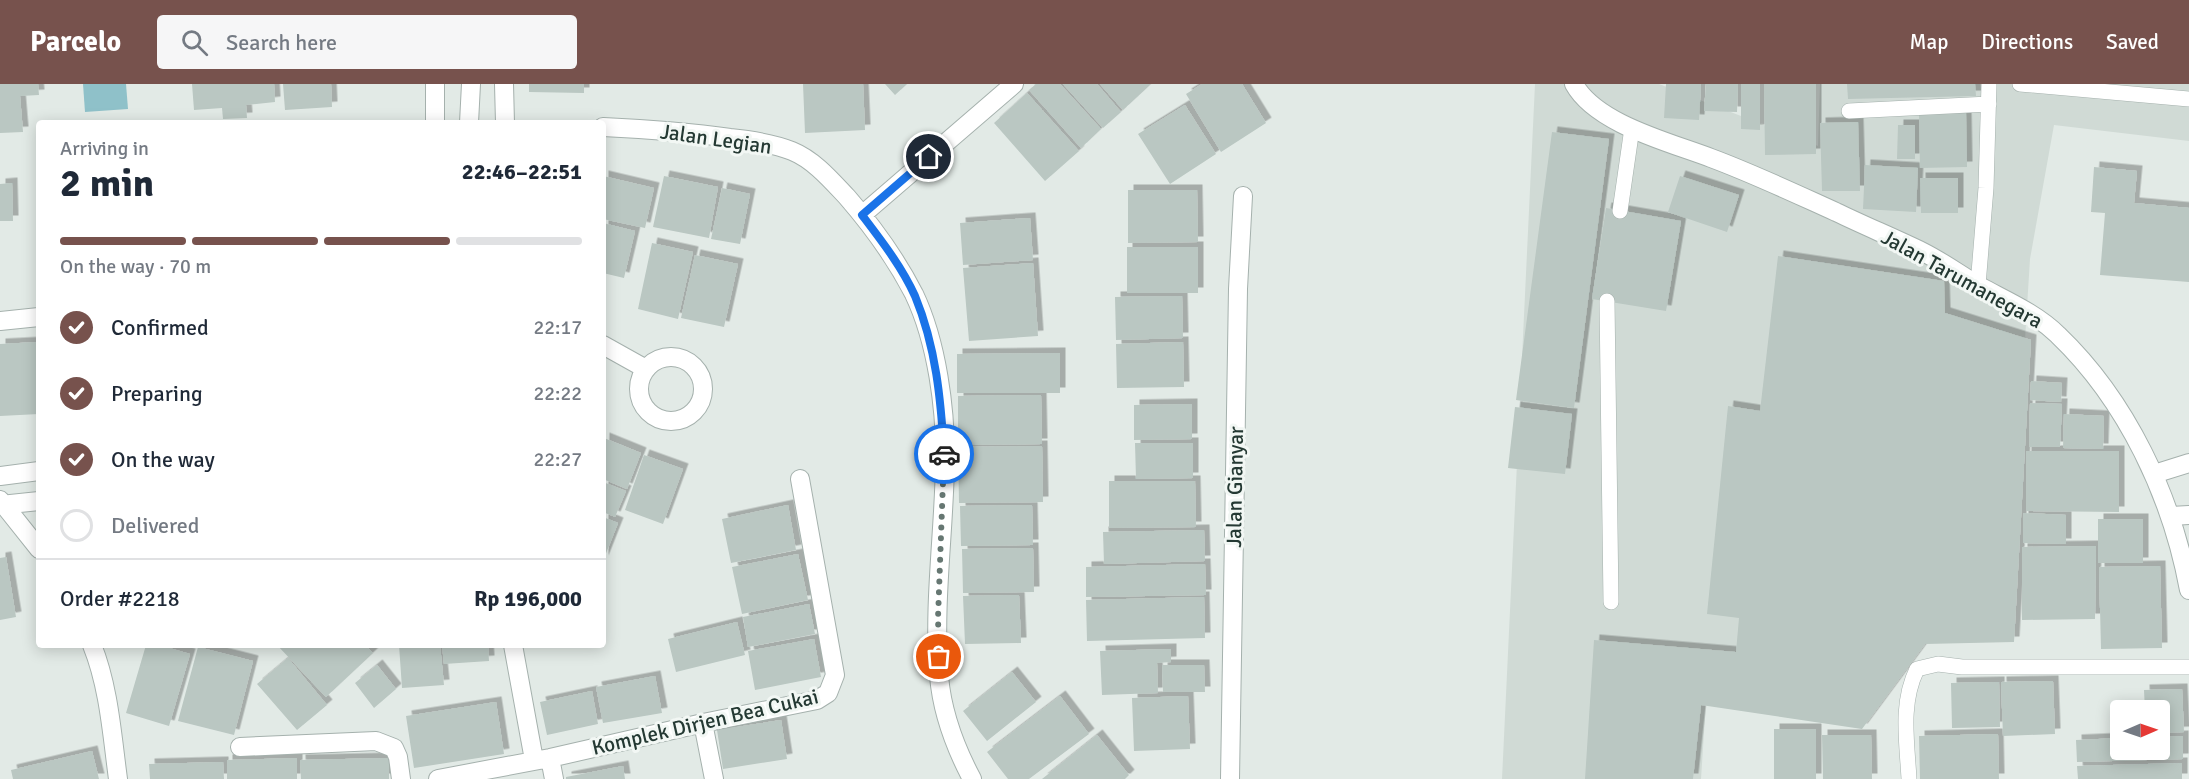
<!DOCTYPE html>
<html lang="en">
<head>
<meta charset="utf-8">
<style>
  :root { --surface:#fff; --page:#f6f6f7; --text:#1f2937; --muted:#747a83; --line:#e0e1e3; --accent:#77524d }
  body { margin:0; font-family:Signika,sans-serif; background:var(--page); color:var(--text); height:100vh; display:flex; flex-direction:column; font-size:22px; white-space:nowrap }
  * { box-sizing:border-box; margin:0 }
  p { font-size:20px; color:var(--muted) }
  .icon { flex:none; width:33px; height:33px; fill:none; stroke:currentColor; stroke-width:2; stroke-linecap:round; stroke-linejoin:round }
  .map { position:relative; flex:1; overflow:hidden }
  .details { position:absolute; left:36px; top:36px; width:570px; height:528px; display:flex; flex-direction:column; background:var(--surface); border-radius:6px; box-shadow:0 3px 15px #0003 }
  .details>* { flex:none }
  .needle { width:39px; rotate:88deg }
  .buttons { position:absolute; left:2110px; top:616px; display:grid; gap:12px }
  .buttons a { display:grid; place-items:center; width:60px; height:60px; border-radius:6px; background:var(--surface); box-shadow:0 3px 15px #0003; font-size:30px }
  .pin { position:absolute; display:grid; place-items:center; width:51px; height:51px; color:#fff; margin:-26px; border:3px solid #fff; border-radius:50%; box-shadow:0 2px 6px #0007 }
  .courier { position:absolute; display:grid; place-items:center; width:60px; height:60px; margin:-30px; border:4px solid #1a73e8; border-radius:50%; background:#fff; color:#222; box-shadow:0 2px 8px #0007 }
  .headline em { font-style:normal; font-weight:700 }
  .headline div { display:flex; flex-direction:column-reverse }
  .headline { display:flex; align-items:center; justify-content:space-between; height:102px; padding:0 24px }
  h1 { font-size:39px; font-weight:700; line-height:45px }
  .bar { display:grid; grid-template-columns:repeat(4,1fr); gap:9px 6px; align-content:center; height:72px; padding:0 24px }
  .bar i { height:8px; border-radius:4px; background:var(--line) }
  .bar .active { background:var(--accent) }
  .bar p { grid-column:span 4 }
  .line { display:flex; align-items:center; gap:15px; padding:0 24px; border-top:2px solid var(--line) }
  .line div { flex:1 }
  ol { padding:0 24px; list-style:none }
  li { display:flex; align-items:center; gap:18px; height:66px }
  li p { margin-inline-start:auto }
  li .icon { padding:6px; border-radius:50%; background:var(--accent); color:#fff; stroke-width:4 }
  li:last-child { color:var(--muted) }
  li i { width:33px; height:33px; border:3px solid var(--line); border-radius:50% }
  header { display:flex; align-items:center; gap:36px; box-sizing:border-box; height:84px; padding:0 30px; background:var(--accent); color:#fff }
  header strong { font-size:28px }
  nav { display:flex; gap:33px; margin-inline-start:auto; font-size:21px }
  .search { width:420px; height:54px; background:var(--page); display:flex; align-items:center; gap:15px; box-sizing:border-box; padding:0 21px; border-radius:6px; color:var(--muted); font-size:22px }
  .map>svg:first-child { display:block }
  .built { fill:#d0dad5 }
  .water { fill:#8fc1c9 }
  .building { fill:#bac7c2; filter:url(#shadow) }
  .lines { fill:none; stroke-linecap:round; stroke-linejoin:round }
  .service-casing { stroke:#a5b1ad; stroke-width:16 }
  .minor-casing { stroke:#a5b1ad; stroke-width:20 }
  .tertiary-casing { stroke:#a5b1ad; stroke-width:20 }
  .service { stroke:#fff; stroke-width:15 }
  .minor { stroke:#fff; stroke-width:18 }
  .tertiary { stroke:#fff; stroke-width:18 }
  .done { stroke:#667772; stroke-width:6; stroke-dasharray:0 10.8 }
  .route { stroke:#1a73e8; stroke-width:8 }
  .labels { text-anchor:middle; dominant-baseline:central; stroke-width:6; stroke-linejoin:round; paint-order:stroke }
  .street-label { font-size:21px; fill:#243933; stroke:#f2f7f4 }
</style>
</head>
<body>
<header>
<strong>Parcelo</strong>
<div class="search"><svg class="icon" aria-label="search" viewBox="0 0 24 24"><circle cx="10" cy="10" r="6"/><path d="M15 15l6 6"/></svg>Search here</div>
<nav><a>Map</a><a>Directions</a><a>Saved</a></nav>
</header>
<div class="map">
<svg width="2189" height="695" viewBox="0 0 2189 695">
  <defs>
    <filter id="shadow"><feDropShadow dx="5.5" dy="-5.5" stdDeviation="0" flood-color="#0004"/></filter>
  </defs>
  <rect width="100%" height="100%" fill="#e2eae6"/>
  <path class="built" d="M1535,0H1659L1818,62L1820,0H2189V57L2054,41L2030,175L2007,544L1933,538L1706,618L1701,695H1502Z"/>
  <path class="water" d="M83,0H126L128,25L85,28Z"/>
  <path class="building" d="M0,0H38L39,11L20,12L23,48L0,49Z
    M192,0H274L275,18L246,21L247,34L223,35L222,24L194,26Z
    M283,0H331L332,23L285,26Z
    M529,0H584V9L529,8Z
    M803,0H863L865,46L805,49Z
    M885,0H907L895,11Z
    M1036,0H1060L1101,45L1081,64L1029,6Z
    M1063,0H1097L1121,28L1103,44Z
    M1100,0H1151L1123,26Z
    M1202,0H1242L1266,39L1221,68L1186,10Z
    M1666,0H1701L1699,36L1664,34Z
    M1706,0H1738L1737,28L1704,27Z
    M1741,0H1760V46L1741,45Z
    M1764,0H1816V70L1765,71Z
    M1847,0H1975L1976,12L1848,15Z
    M1027,9L1079,67L1045,97L994,39Z
    M1185,21L1216,70L1170,100L1138,50Z
    M1966,29L1967,83L1920,84L1919,30Z
    M1858,38L1860,107H1822L1820,39Z
    M1898,41H1915V75H1897Z
    M1552,48L1609,55L1574,324L1516,316Z
    M1865,81L1918,84L1916,128L1863,125Z
    M2094,83L2137,87L2134,119L2189,124V198L2100,191L2105,129L2091,128Z
    M603,92L654,104L645,144L603,135Z
    M664,92L718,103L709,154L653,143Z
    M1680,92L1739,111L1727,148L1668,128Z
    M1920,94H1958V129H1921Z
    M12,99L13,137H0V100Z
    M722,104L750,110L740,160L711,155Z
    M1128,106H1197L1198,158L1128,159Z
    M1606,124L1681,137L1666,227L1592,215Z
    M1030,134L1033,176L963,181L960,139Z
    M603,139L635,147L624,194L603,189Z
    M652,159L693,168L678,235L638,225Z
    M1127,163H1198V209H1127Z
    M695,171L738,180L724,243L681,234Z
    M1778,172L1944,197L1945,229L2031,256L2014,558L1925,560L1862,645L1701,621L1693,695H1585L1594,556L1736,568L1739,534L1707,530L1728,322L1760,327Z
    M1033,179L1038,252L969,257L963,184Z
    M1182,212L1183,254L1116,256L1115,213Z
    M39,258V330L0,332V260Z
    M1183,258L1184,303L1117,304L1116,260Z
    M1060,269V309H957V270Z
    M2031,297L2062,299L2061,318L2030,316Z
    M1041,311L1042,360L958,361V312Z
    M2030,319L2062,320L2060,363H2029Z
    M1192,320V355L1134,356V321Z
    M1515,323L1572,330L1565,390L1508,384Z
    M2064,330L2104,332L2103,365L2063,364Z
    M604,354L641,369L627,405L603,395Z
    M1135,359H1193V394L1136,395Z
    M1042,362L1043,418L959,419L958,363Z
    M2026,367H2119V428L2026,427Z
    M644,371L683,385L663,440L625,426Z
    M1109,397H1195L1196,443L1109,444Z
    M603,398L626,407L615,433L603,428Z
    M788,421L796,466L731,479L722,435Z
    M1032,421L1033,461L961,462L960,422Z
    M2023,429L2066,431V460L2023,459Z
    M603,433L618,439L603,477Z
    M2098,435H2143V479H2098Z
    M1204,446L1205,477L1104,480L1103,448Z
    M2096,462L2095,535L2022,536V463Z
    M1033,464L1034,508L963,509L962,465Z
    M798,470L808,516L742,530L732,483Z
    M6,473L16,533L0,536V474Z
    M1205,480L1206,511L1086,513V483Z
    M2160,482L2162,564L2101,565L2099,483Z
    M1019,511L1021,559L965,560L963,512Z
    M1204,513L1205,554L1087,557L1086,516Z
    M809,520L815,550L748,563L743,533Z
    M737,538L745,571L676,588L668,555Z
    M814,555L821,593L755,606L748,567Z
    M146,561H159L190,570L169,642L126,629Z
    M277,561H365L373,569L326,613Z
    M399,561H440L444,601L402,604Z
    M442,561H488L489,577L444,580Z
    M198,563L253,577L234,651L178,637Z
    M1171,565V578L1157,579L1158,609L1102,611L1100,567Z
    M288,574L327,621L297,646L257,600Z
    M377,581L396,605L374,624L355,599Z
    M1162,581H1204L1205,608H1163Z
    M1012,588L1036,618L987,657L963,627Z
    M655,592L662,629L603,639L596,603Z
    M2053,597L2055,650L2003,652L2001,598Z
    M1999,598L2000,643L1952,644L1951,599Z
    M2182,605L2184,648L2160,649V627H2145L2144,606Z
    M592,607L598,640L547,651L540,618Z
    M1060,612L1089,650L1029,695H1008L987,668Z
    M1188,612L1190,665L1134,667L1132,614Z
    M496,618L504,670L414,684L406,632Z
    M781,636L787,675L723,685L717,646Z
    M1774,645H1816V695H1774Z
    M1998,650L1999,695H1920L1919,652Z
    M1097,651L1129,691L1125,695H1042Z
    M1822,651H1871L1872,695H1823Z
    M2183,652V675L2077,678L2076,656L2121,654V666H2160V653Z
    M92,667L99,695H13L11,686Z
    M297,674V695H227V676Z
    M389,674V695H301L300,676Z
    M223,678L224,695H150L149,680Z
    M2182,679V695H2078L2077,682Z
    M623,682L625,695H566V693Z"/>
  <g class="lines">
    <defs>
      <path id="service" d="M2020,0L2189,15
        M1849,27L1989,20
        M1620,127L1632,44
        M1978,201L1986,104L1989,0
        M1607,217L1611,518
        M1909,695C1907,657 1900,620 1917,585L1938,580L1962,583H2189"/>
      <path id="minor" d="M504,0L505,39
        M435,39V0
        M469,39L471,0
        M603,43C645,45 688,48 730,54C750,56 772,59 792,67C814,76 831,96 847,113C873,143 896,175 914,210C937,258 946,326 945,379C944,449 933,521 939,592C942,628 955,663 972,695
        M862,131L1014,0
        M0,237L39,233
        M603,261L646,285
        M639 305a32 32 0 1 1 64 0a32 32 0 1 1-64 0Z
        M2154,390L2189,379
        M0,392L39,387
        M0,416L39,465
        M0,421L39,417
        M2171,432L2189,431
        M92,561C109,603 112,651 118,695
        M513,561L534,676
        M703,639L714,695
        M240,663L376,657L394,664L398,673L401,695
        M550,674L554,695
        M438,695L550,674L703,639L817,616L828,609L835,591L800,395
        M1230,695L1238,205L1243,112"/>
      <path id="tertiary" d="M1574,0C1596,40 1669,58 1711,74C1754,90 1794,109 1836,128C1865,142 1894,154 1923,168C1943,178 1962,192 1981,203C2007,217 2037,230 2058,251C2127,317 2172,413 2189,506"/>
    </defs>
    <use href="#service" class="service-casing"/>
    <use href="#minor" class="minor-casing"/>
    <use href="#tertiary" class="tertiary-casing"/>
    <use href="#service" class="service"/>
    <use href="#minor" class="minor"/>
    <use href="#tertiary" class="tertiary"/>
  </g>
  <g class="lines">
    <path class="done" d="M939,573L938,534L944,370"/>
    <path class="route" d="M929,73L862,131C881,156 902,183 915,212C936,263 941,316 944,370"/>
  </g>
  <g class="labels">
    <g class="street-label">
      <text transform="translate(716 55) rotate(8)">Jalan Legian</text>
      <text transform="translate(1962 195) rotate(29)">Jalan Tarumanegara</text>
      <text transform="translate(1235 403) rotate(-89)">Jalan Gianyar</text>
      <text transform="translate(705 638) rotate(-13)">Komplek Dirjen Bea Cukai</text>
    </g>
  </g>
</svg>
<div class="buttons">
<a><svg class="needle" viewBox="-14 -14 28 28"><path d="M0-13l5 13h-10z" fill="#e53935"/><path d="M0 13l5-13h-10z" fill="#747a83"/></svg></a>
</div>
<div class="pin" style="left:939px;top:573px;background:#ea580c"><svg class="icon" aria-label="bag" viewBox="0 0 24 24"><path d="M5 8h14l-1 12H6zM9 8a3 3 0 0 1 6 0"/></svg></div>
<div class="pin" style="left:929px;top:73px;background:#1f2937"><svg class="icon" aria-label="home" viewBox="0 0 24 24"><path d="M3 11l9-7 9 7M6 9v11h12V9"/></svg></div>
<div class="courier" style="left:944px;top:370px"><svg class="icon" aria-label="car" viewBox="0 0 24 24"><path d="M5 17H2v-5l4-1 3-4h7l3 4 3 1v5h-3M9 17h6M6 11h13"/><circle cx="7" cy="17" r="2"/><circle cx="17" cy="17" r="2"/></svg></div>
<section class="details">
<div class="headline"><div><h1>2 min</h1><p>Arriving in</p></div><em>22:46–22:51</em></div>
<div class="bar"><i class="active"></i><i class="active"></i><i class="active"></i><i></i><p>On the way · 70 m</p></div>
<ol>
<li><svg class="icon" aria-label="check" viewBox="0 0 24 24"><path d="M5 12l5 5 9-10"/></svg>Confirmed<p>22:17</p></li>
<li><svg class="icon" aria-label="check" viewBox="0 0 24 24"><path d="M5 12l5 5 9-10"/></svg>Preparing<p>22:22</p></li>
<li><svg class="icon" aria-label="check" viewBox="0 0 24 24"><path d="M5 12l5 5 9-10"/></svg>On the way<p>22:27</p></li>
<li><i></i>Delivered</li>
</ol>
<div class="line" style="height:78px"><div>Order #2218</div><b>Rp 196,000</b></div>
</section>
</div>
</body>
</html>
